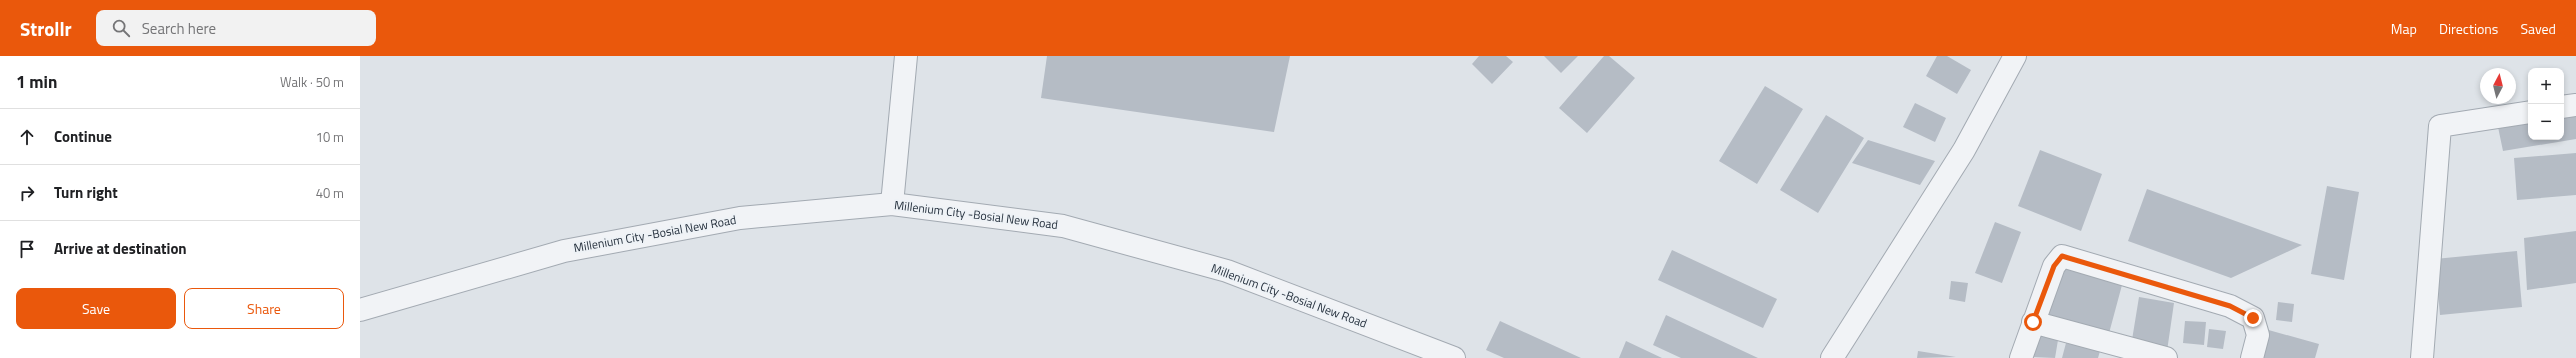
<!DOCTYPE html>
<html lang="en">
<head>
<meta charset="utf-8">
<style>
	body { margin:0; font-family:"Titillium Web",sans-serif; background:#f2f2f2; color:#202124 }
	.controls { position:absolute; right:12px; top:12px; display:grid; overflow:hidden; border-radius:8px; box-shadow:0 2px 6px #0003 }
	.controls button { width:36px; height:36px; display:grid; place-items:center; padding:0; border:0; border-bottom:1px solid #e0e0e0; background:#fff; color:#202124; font:20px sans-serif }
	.compass { position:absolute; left:2120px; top:12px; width:36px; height:36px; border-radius:50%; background:#fff; box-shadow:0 2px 6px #0003; rotate:7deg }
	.stop { position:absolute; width:12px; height:12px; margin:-9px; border:3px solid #ea580c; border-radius:50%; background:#fff }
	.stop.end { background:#ea580c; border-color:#fff; box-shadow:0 1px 4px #0008 }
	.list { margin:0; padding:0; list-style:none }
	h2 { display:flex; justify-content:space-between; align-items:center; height:52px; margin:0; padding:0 16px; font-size:17px }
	h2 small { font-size:13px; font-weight:400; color:#757577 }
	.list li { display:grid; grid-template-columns:26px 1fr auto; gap:12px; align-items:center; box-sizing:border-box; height:56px; padding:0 16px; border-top:1px solid #e0e0e0 }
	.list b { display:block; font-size:15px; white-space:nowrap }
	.list em { font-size:13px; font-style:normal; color:#757577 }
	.actions { display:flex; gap:8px; padding:12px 16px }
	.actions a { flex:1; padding:9px 0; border:1px solid #ea580c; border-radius:8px; text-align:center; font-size:14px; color:#ea580c }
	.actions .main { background:#ea580c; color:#fff }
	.icon { flex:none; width:22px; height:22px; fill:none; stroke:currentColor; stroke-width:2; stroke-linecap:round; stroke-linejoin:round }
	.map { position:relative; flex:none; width:2216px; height:302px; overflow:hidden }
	header { display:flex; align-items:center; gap:24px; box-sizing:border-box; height:56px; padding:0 20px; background:#ea580c; color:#fff }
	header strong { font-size:19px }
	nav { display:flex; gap:22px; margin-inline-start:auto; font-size:14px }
	.search { width:280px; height:36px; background:#f2f2f2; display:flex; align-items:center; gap:10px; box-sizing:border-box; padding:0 14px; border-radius:8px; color:#757577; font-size:15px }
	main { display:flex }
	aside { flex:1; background:#fff }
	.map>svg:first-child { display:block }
	.building { fill:#b5bcc5 }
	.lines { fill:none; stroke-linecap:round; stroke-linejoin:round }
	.minor-casing { stroke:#a3aab2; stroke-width:24 }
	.tertiary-casing { stroke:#a3aab2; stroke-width:24 }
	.minor { stroke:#f1f3f6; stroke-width:22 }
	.tertiary { stroke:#f1f3f6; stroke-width:22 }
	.route { stroke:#ea580c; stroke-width:5 }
	.labels { text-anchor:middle; stroke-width:4; stroke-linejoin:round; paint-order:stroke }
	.street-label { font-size:12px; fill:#27323f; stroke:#eef2f6 }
</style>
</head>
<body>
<header>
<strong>Strollr</strong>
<div class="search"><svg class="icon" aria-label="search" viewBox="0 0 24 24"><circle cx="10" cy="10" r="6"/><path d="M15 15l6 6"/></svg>Search here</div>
<nav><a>Map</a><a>Directions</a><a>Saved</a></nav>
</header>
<main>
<aside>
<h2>1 min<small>Walk · 50 m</small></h2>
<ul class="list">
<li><svg class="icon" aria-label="ahead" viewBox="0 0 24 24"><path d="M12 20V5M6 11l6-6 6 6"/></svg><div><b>Continue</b></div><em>10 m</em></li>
<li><svg class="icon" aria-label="right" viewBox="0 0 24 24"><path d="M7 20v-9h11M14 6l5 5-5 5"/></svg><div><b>Turn right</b></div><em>40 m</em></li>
<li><svg class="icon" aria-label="arrive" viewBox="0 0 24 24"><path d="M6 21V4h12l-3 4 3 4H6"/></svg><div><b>Arrive at destination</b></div></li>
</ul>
<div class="actions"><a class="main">Save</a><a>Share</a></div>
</aside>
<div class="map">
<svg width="2216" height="302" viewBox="0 0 2216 302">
	<rect width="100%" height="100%" fill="#dee3e8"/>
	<path class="building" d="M687,0H930L914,76L681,42Z
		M1119,0H1146L1153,6L1132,28L1112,8Z
		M1184,0H1218L1201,17Z
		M1244,0H1249L1275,22L1227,77L1199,52Z
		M1577,0H1587L1611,14L1597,38L1566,20Z
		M1405,30L1443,53L1397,128L1359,105Z
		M1555,47L1586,62L1575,86L1543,71Z
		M1466,59L1504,82L1458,157L1420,134Z
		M2216,59V83L2143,95L2138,71L2171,66V81H2201V62Z
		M1508,84L1575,105L1560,129L1492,107Z
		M1680,94L1742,118L1721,175L1658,150Z
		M2216,97V139L2157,144L2154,102Z
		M1967,130L1999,136L1984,224L1951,218Z
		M1787,133L1942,189L1871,222L1768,185Z
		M1635,166L1661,176L1642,227L1615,217Z
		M2216,175V227L2167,234L2164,182Z
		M1312,194L1417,243L1403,272L1298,224Z
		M2157,195L2162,251L2080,259L2075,203Z
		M1702,212L1762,229L1748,281L1687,264Z
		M1591,225L1608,227L1605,246L1589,243Z
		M1779,241L1814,247L1807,295L1771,290Z
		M1918,246L1934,248L1932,266L1916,264Z
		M1306,259L1398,302H1321L1293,289Z
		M1140,265L1221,302H1144L1126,294Z
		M1825,265L1846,266L1844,289L1823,287Z
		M1849,273L1866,275L1863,293L1847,291Z
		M1905,273L1959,288L1955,302H1897Z
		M1678,277L1698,284L1695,302L1673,301Z
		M1266,285L1302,302H1259Z
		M1706,287L1740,295L1738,302H1702Z
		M1558,295L1596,301L1557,302Z"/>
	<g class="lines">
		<defs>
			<path id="minor" d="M2201,51L2216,49
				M532,148L546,0
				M1673,266L1806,302
				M1472,302L1604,94L1655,0
				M1661,302L1694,210L1702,200L1870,250L1893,262L1898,279L1892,302
				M2062,302L2080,70L2171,56"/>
			<path id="tertiary" d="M0,254L204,195L380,162L532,148L703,170L867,215L1094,302"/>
		</defs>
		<use href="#minor" class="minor-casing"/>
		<use href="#tertiary" class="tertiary-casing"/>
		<use href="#minor" class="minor"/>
		<use href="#tertiary" class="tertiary"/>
	</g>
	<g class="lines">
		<path class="route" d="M1673,266L1694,210L1702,200L1870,250L1893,262"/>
	</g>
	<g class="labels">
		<g class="street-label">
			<text transform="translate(616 159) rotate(7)" y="4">Millenium City -Bosial New Road</text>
			<text transform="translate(295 178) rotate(-10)" y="4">Millenium City -Bosial New Road</text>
			<text transform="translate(929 240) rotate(20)" y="4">Millenium City -Bosial New Road</text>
		</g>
	</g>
</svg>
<div class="controls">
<button>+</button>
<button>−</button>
</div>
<svg class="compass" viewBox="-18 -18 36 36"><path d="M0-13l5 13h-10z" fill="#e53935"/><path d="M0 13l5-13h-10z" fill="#757577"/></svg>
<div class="stop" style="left:1673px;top:266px"></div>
<div class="stop end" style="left:1893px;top:262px"></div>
</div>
</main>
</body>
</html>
